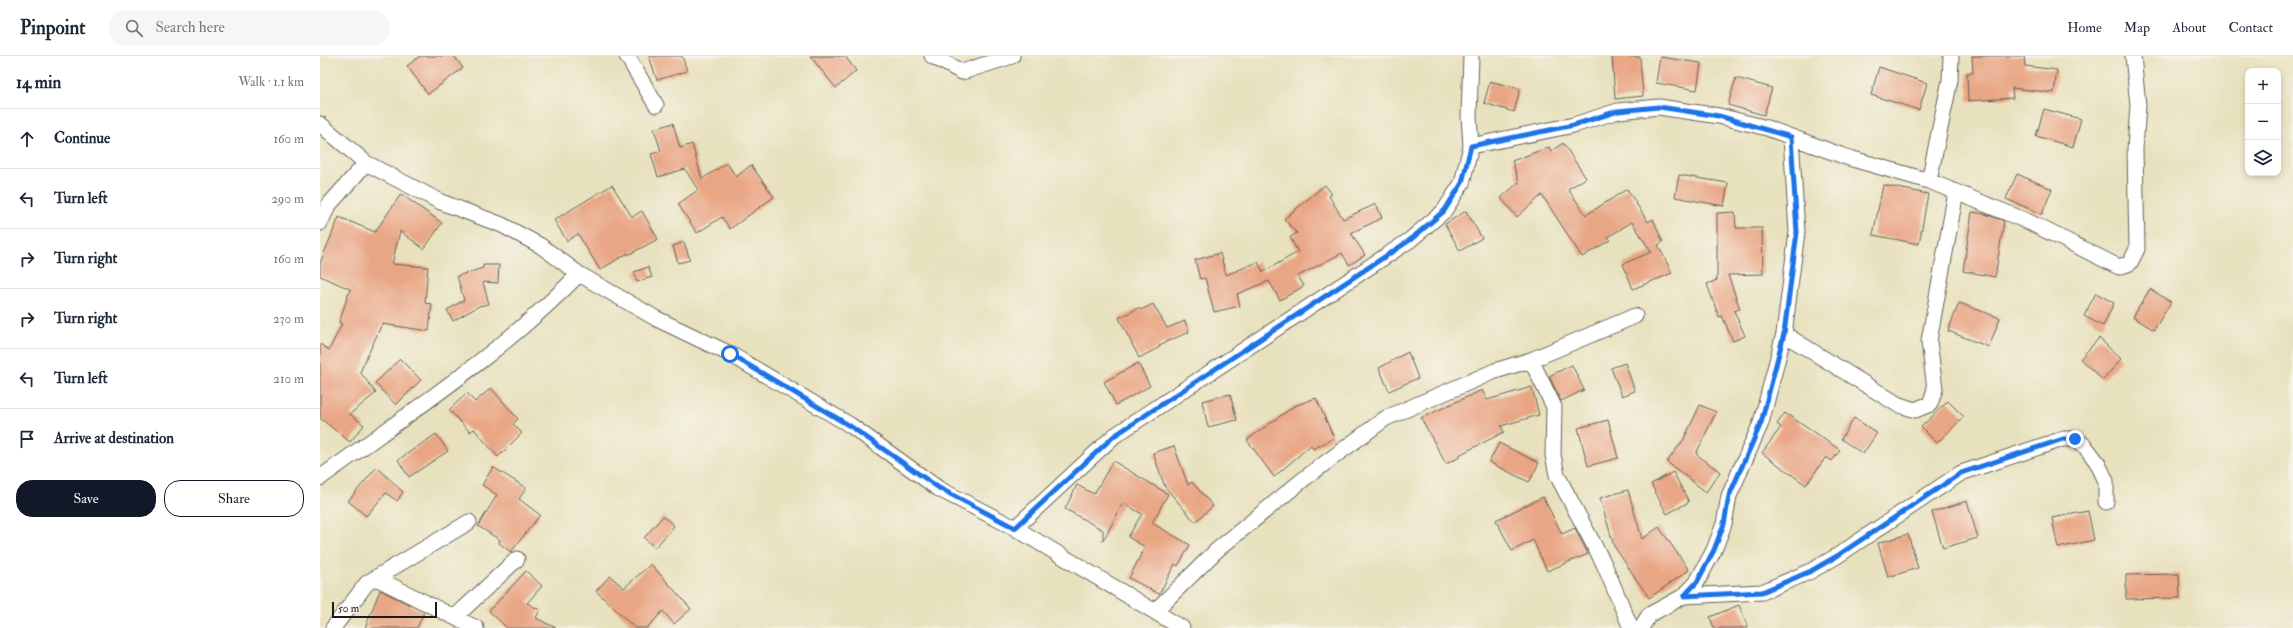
<!DOCTYPE html>
<html lang="en">
<head>
<meta charset="utf-8">
<style>
	body { margin:0; font-family:"IM FELL Double Pica",serif; background:#f6f6f7; color:#1f2937 }
	.controls { position:absolute; right:12px; top:12px; display:grid; overflow:hidden; border-radius:8px; box-shadow:0 2px 6px #0003 }
	.controls button { width:36px; height:36px; display:grid; place-items:center; padding:0; border:0; border-bottom:1px solid #e0e1e3; background:#fff; color:#1f2937; font:20px sans-serif }
	.scale { position:absolute; left:12px; bottom:10px; width:105px; box-sizing:border-box; padding-left:4px; border:2px solid #1c1c1c; border-top:0; font-size:11px; line-height:14px; white-space:nowrap; color:#1c1c1c; -webkit-text-stroke:3px #f7f3e8; paint-order:stroke }
	.stop { position:absolute; width:12px; height:12px; margin:-9px; border:3px solid #1a73e8; border-radius:50%; background:#fff }
	.stop.end { background:#1a73e8; border-color:#fff; box-shadow:0 1px 4px #0008 }
	.list { margin:0; padding:0; list-style:none }
	h2 { display:flex; justify-content:space-between; align-items:center; height:52px; margin:0; padding:0 16px; font-size:17px }
	h2 small { font-size:13px; font-weight:400; color:#747a83 }
	.list li { display:grid; grid-template-columns:26px 1fr auto; gap:12px; align-items:center; box-sizing:border-box; height:60px; padding:0 16px; border-top:1px solid #e0e1e3 }
	.list b { display:block; font-size:15px; white-space:nowrap }
	.list em { font-size:13px; font-style:normal; color:#747a83 }
	.actions { display:flex; gap:8px; padding:12px 16px }
	.actions a { flex:1; padding:9px 0; border:1px solid #111827; border-radius:16px; text-align:center; font-size:14px; color:#111827 }
	.actions .main { background:#111827; color:#fff }
	.icon { flex:none; width:22px; height:22px; fill:none; stroke:currentColor; stroke-width:2; stroke-linecap:round; stroke-linejoin:round }
	.map { position:relative; flex:none; width:1973px; height:572px; overflow:hidden }
	header { display:flex; align-items:center; gap:24px; box-sizing:border-box; height:56px; padding:0 20px; background:#fff; border-bottom:1px solid #e0e1e3 }
	header strong { font-size:19px }
	nav { display:flex; gap:22px; margin-inline-start:auto; font-size:14px }
	.search { width:280px; height:36px; background:#f6f6f7; display:flex; align-items:center; gap:10px; box-sizing:border-box; padding:0 14px; border-radius:16px; color:#747a83; font-size:15px }
	main { display:flex }
	aside { flex:1; background:#fff }
	.map>svg:first-child { display:block }
	.building { fill:#e9a685 }
	.lines { fill:none; stroke-linecap:round; stroke-linejoin:round }
	.street-casing { stroke:#636155; stroke-width:17 }
	.street { stroke:#fff; stroke-width:15 }
	.route { stroke:#1a73e8; stroke-width:5 }
</style>
</head>
<body>
<header>
<strong>Pinpoint</strong>
<div class="search"><svg class="icon" aria-label="search" viewBox="0 0 24 24"><circle cx="10" cy="10" r="6"/><path d="M15 15l6 6"/></svg>Search here</div>
<nav><a>Home</a><a>Map</a><a>About</a><a>Contact</a></nav>
</header>
<main>
<aside>
<h2>14 min<small>Walk · 1.1 km</small></h2>
<ul class="list">
<li><svg class="icon" aria-label="ahead" viewBox="0 0 24 24"><path d="M12 20V5M6 11l6-6 6 6"/></svg><div><b>Continue</b></div><em>160 m</em></li>
<li><svg class="icon" aria-label="left" viewBox="0 0 24 24"><path d="M17 20v-9H6M10 6l-5 5 5 5"/></svg><div><b>Turn left</b></div><em>290 m</em></li>
<li><svg class="icon" aria-label="right" viewBox="0 0 24 24"><path d="M7 20v-9h11M14 6l5 5-5 5"/></svg><div><b>Turn right</b></div><em>160 m</em></li>
<li><svg class="icon" aria-label="right" viewBox="0 0 24 24"><path d="M7 20v-9h11M14 6l5 5-5 5"/></svg><div><b>Turn right</b></div><em>230 m</em></li>
<li><svg class="icon" aria-label="left" viewBox="0 0 24 24"><path d="M17 20v-9H6M10 6l-5 5 5 5"/></svg><div><b>Turn left</b></div><em>210 m</em></li>
<li><svg class="icon" aria-label="arrive" viewBox="0 0 24 24"><path d="M6 21V4h12l-3 4 3 4H6"/></svg><div><b>Arrive at destination</b></div></li>
</ul>
<div class="actions"><a class="main">Save</a><a>Share</a></div>
</aside>
<div class="map">
<svg width="1973" height="572" viewBox="0 0 1973 572">
	<rect width="100%" height="100%" fill="#f7f3e8"/>
	<filter id="ink" filterUnits="userSpaceOnUse"><feTurbulence type="fractalNoise" baseFrequency=".025" numOctaves="2"/><feDisplacementMap in="SourceGraphic" scale="8" xChannelSelector="R" yChannelSelector="G"/><feConvolveMatrix kernelMatrix="1 2 1 2 8 2 1 2 1" color-interpolation-filters="sRGB"/></filter>
	<filter id="wash" filterUnits="userSpaceOnUse"><feTurbulence type="fractalNoise" baseFrequency=".012" numOctaves="4" result="noise"/><feDisplacementMap in="SourceGraphic" scale="16" xChannelSelector="R" yChannelSelector="G"/><feGaussianBlur stdDeviation="0.9" result="paint"/><feColorMatrix in="noise" values="0 0 0 0 0 0 0 0 0 0 0 0 0 0 0 0 0 1.4 0 .05"/><feComposite in="paint" operator="in"/></filter>
	<g filter="url(#wash)">
		<rect width="100%" height="100%" fill="#e8e1be"/>
		<g id="blocks">
			<path class="building" d="M100,0H134L143,12L108,38L87,10Z
				M329,0H362L367,15L337,24Z
				M490,0H525L536,15L516,32Z
				M1292,0L1320,1L1323,40L1295,43Z
				M1652,0H1704L1705,10L1737,14L1734,37L1692,32L1693,42L1648,45L1647,17H1653Z
				M1340,1L1381,7L1377,34L1336,27Z
				M1559,11L1607,27L1599,54L1551,39Z
				M1416,22L1452,32L1444,59L1408,49Z
				M1170,25L1200,33L1194,56L1164,47Z
				M1724,53L1761,63L1753,91L1716,80Z
				M353,67L360,92L372,88L382,123L407,107L416,121L431,109L454,141L410,173L402,161L377,177L358,148L378,134L365,113L338,121L331,98L341,95L334,73Z
				M1243,87L1266,122L1248,133L1266,159L1307,133L1328,166L1333,163L1343,186L1338,189L1352,217L1313,233L1303,208L1331,196L1312,166L1288,181L1290,184L1262,201L1222,139L1197,161L1181,142L1199,126L1192,105L1229,91L1231,95Z
				M1697,118L1732,133L1722,158L1686,143Z
				M1359,119L1408,127L1404,150L1355,141Z
				M292,129L312,161L322,155L338,183L308,199V197L280,214L258,178L247,185L234,164Z
				M1005,129L1012,138L1009,140L1023,163L1056,148L1062,162L1031,177L1045,199L1029,209L1022,197L978,220L984,230L960,244L949,225L917,238L920,250L894,256L885,222L880,223L875,204L900,197L906,219L938,206L943,216L978,196L970,181L977,177L964,163Z
				M1563,129L1608,138L1599,188L1553,179Z
				M81,138L122,167L104,193L80,175L72,208L108,211L105,247L112,248L109,275L62,268L40,316L56,337L30,358L44,369L30,386L0,362V288L9,294L22,268L19,267L30,233L0,220V207L19,161L55,176Z
				M1146,155L1162,182L1140,195L1125,168Z
				M1415,156L1416,172H1442L1443,218L1408,219L1420,253L1414,255L1425,280L1413,285L1402,260L1399,261L1387,228L1397,224V157Z
				M1652,156L1665,158L1684,165L1675,221L1643,215Z
				M364,186L370,204L358,207L353,190Z
				M163,209H179L178,227L163,226L169,248L159,250L133,265L127,254L144,244L137,220L163,212Z
				M328,211L332,221L317,226L314,216Z
				M1830,233L1851,246L1834,274L1813,261Z
				M1776,237L1794,247L1783,270L1764,260Z
				M1639,247L1680,262L1669,291L1628,275Z
				M833,248L847,272L865,265L869,276L839,289L840,291L819,302L799,262L819,252L821,254Z
				M1779,282L1801,303L1783,324L1760,303Z
				M1088,296L1098,322L1069,335L1059,312Z
				M80,303L101,324L76,349L55,327Z
				M818,307L830,330L796,349L784,326Z
				M1305,307L1315,335L1302,340L1291,312Z
				M1252,309L1264,334L1241,345L1229,320Z
				M1212,331L1219,359L1181,370L1184,376L1139,399L1140,401L1126,408L1101,362L1162,334L1167,344Z
				M171,332L198,363L193,368L202,377L178,401L154,373L150,376L129,354L147,337L155,346Z
				M910,338L917,364L888,371L882,345Z
				M996,342L1014,382L993,393L991,389L954,421L927,384L974,350Z
				M1628,345L1644,361L1617,387L1601,371Z
				M1380,349L1396,356L1376,398L1400,416L1386,436L1347,406L1364,383Z
				M1465,357L1520,394L1512,405L1506,401L1486,429L1442,397L1461,371L1457,368Z
				M1534,362L1557,377L1543,398L1521,383Z
				M1288,364L1298,402L1268,410L1258,372Z
				M116,378L128,395L89,421L78,404Z
				M1179,387L1219,407L1209,426L1169,406Z
				M854,390L868,429L872,426L893,450L875,466L845,431L833,397Z
				M793,405L848,438L832,467L870,489L858,510L855,508L839,538L809,522L825,491L808,481L822,458L803,447L783,485V474L745,453L757,429L774,438Z
				M57,411L83,436L77,445L66,437L46,460L28,445Z
				M173,411L206,432L199,443L220,459L191,496L179,487L180,484L158,470L177,439L162,429Z
				M1353,416L1369,446L1347,458L1331,428Z
				M1308,434L1322,483L1339,471L1369,514L1329,542L1294,490L1280,442Z
				M1223,441L1242,478L1255,472L1268,498L1227,515L1213,484L1192,495L1176,464Z
				M1647,445L1658,482L1623,492L1612,456Z
				M1768,455L1774,484L1738,492L1732,462Z
				M343,460L354,470L335,492L324,482Z
				M1588,478L1598,512L1568,521L1558,487Z
				M331,508L371,553L354,568L343,555L327,572H315L276,535L290,520L304,532Z
				M206,515L222,530L207,547L220,554L216,562L236,572H187L169,555Z
				M1859,518L1860,542L1806,543V519Z
				M60,534L104,556L97,572H45Z
				M1419,549L1428,572H1394L1390,561Z"/>
		</g>
	</g>
	<g filter="url(#ink)">
		<use href="#blocks" fill-opacity="0" stroke="#636155" stroke-width="1"/>
		<g class="lines">
			<defs>
				<path id="street" d="M307,0L336,49
					M612,0L642,16L692,0
					M0,68L46,107L121,146L182,169L221,190L259,218L337,263L410,298L530,369L619,433L695,472L862,572
					M1151,90L1254,69L1298,55L1339,51L1399,60L1447,72L1526,101L1609,125L1630,24L1631,0
					M1609,125L1709,166L1799,211L1810,207L1817,193L1815,93L1818,49L1813,0
					M0,167L8,150L46,107
					M1464,278L1577,348L1595,354L1610,348L1615,333L1609,285L1636,136
					M1211,304L1234,351L1233,399L1237,419L1284,508L1311,572
					M0,422C89,357 182,297 259,218
					M695,472L794,380L1090,184L1124,155L1142,127L1151,90L1149,60L1151,0
					M56,522L156,572
					M1364,540L1442,536L1491,515L1517,500L1641,417L1743,383H1755L1764,389L1777,406L1786,425V446
					M835,555L897,494L985,422L1066,362L1175,315L1211,304L1315,260
					M135,561L197,503
					M13,572L47,527L149,466
					M1321,572L1329,559L1364,540L1377,526L1394,494L1404,468L1409,440L1441,367L1464,278L1477,176L1471,81"/>
			</defs>
			<use href="#street" class="street-casing"/>
			<use href="#street" class="street"/>
		</g>
	</g>
	<g class="lines" filter="url(#ink)">
		<path class="route" d="M410,298L530,370L619,432L695,472L794,380L1090,184L1124,155L1142,127L1151,90L1254,69L1298,55L1339,51L1399,60L1471,81L1477,176L1464,278L1441,367L1409,440L1404,468L1394,494L1377,526L1364,540L1442,536L1491,515L1517,500L1641,417L1743,383H1755"/>
	</g>
</svg>
<div class="controls">
<button>+</button>
<button>−</button>
<button><svg class="icon" aria-label="layers" viewBox="0 0 24 24"><path d="M12 4l9 5-9 5-9-5zM3 14l9 5 9-5"/></svg></button>
</div>
<div class="scale">50 m</div>
<div class="stop" style="left:410px;top:298px"></div>
<div class="stop end" style="left:1755px;top:383px"></div>
</div>
</main>
</body>
</html>
